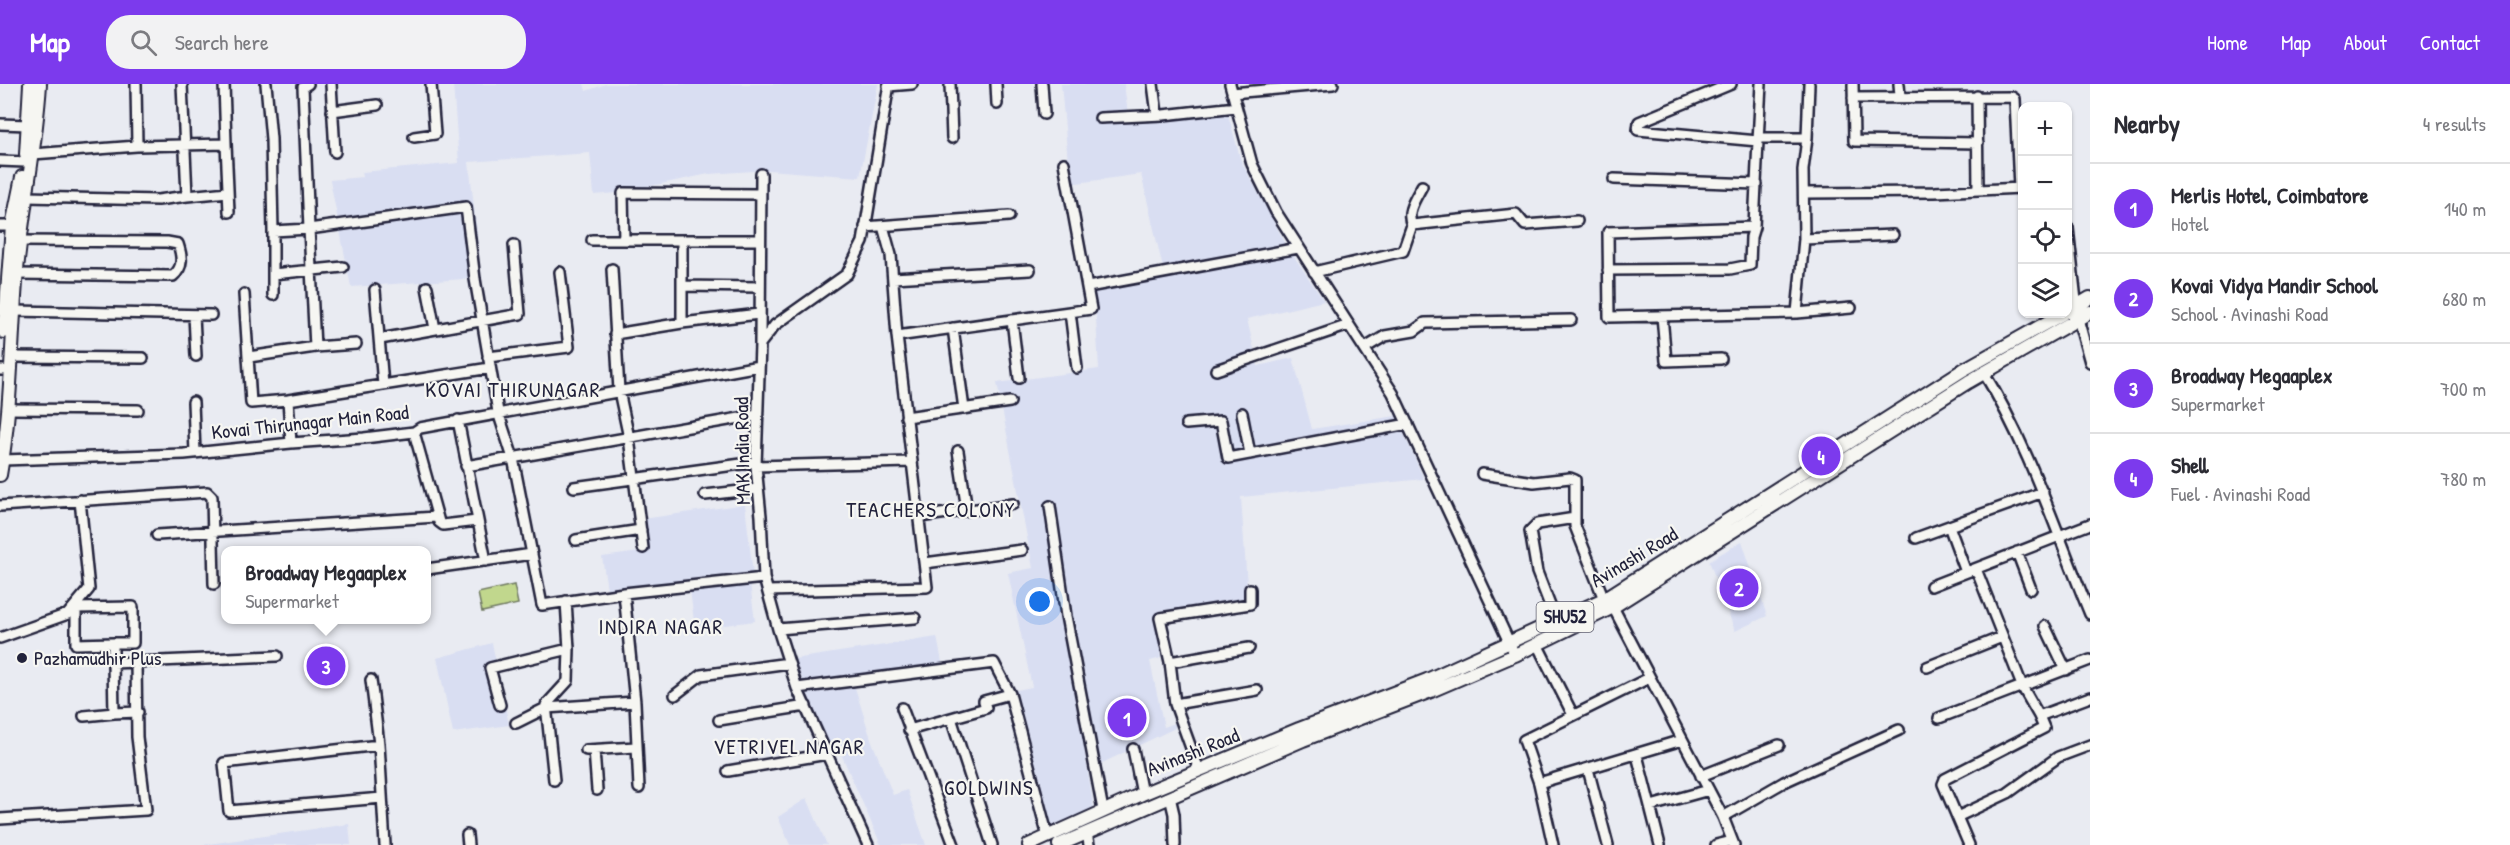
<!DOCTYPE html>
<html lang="en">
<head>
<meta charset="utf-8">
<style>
	body { margin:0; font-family:"Patrick Hand",sans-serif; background:#f2f2f3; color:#2b2b33 }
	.controls { position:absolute; right:18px; top:18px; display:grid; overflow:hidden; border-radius:12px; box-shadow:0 2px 4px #0004 }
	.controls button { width:54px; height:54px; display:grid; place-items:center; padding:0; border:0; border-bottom:2px solid #e1e1e2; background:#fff; color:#2b2b33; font:30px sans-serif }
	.you { position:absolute; left:1040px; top:518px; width:21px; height:21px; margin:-15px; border:4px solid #fff; border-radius:50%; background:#1a73e8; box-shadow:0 0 0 9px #1a73e833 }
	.badge { display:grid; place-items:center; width:39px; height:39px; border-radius:50%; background:#7c3aed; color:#fff; font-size:20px; font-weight:700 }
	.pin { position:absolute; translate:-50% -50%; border:3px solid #fff; box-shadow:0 2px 6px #0006 }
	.popup { position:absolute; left:221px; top:462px; width:210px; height:78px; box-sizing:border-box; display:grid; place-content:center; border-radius:12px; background:#fff; filter:drop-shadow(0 2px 4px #0005); font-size:20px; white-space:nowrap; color:#7c7c81 }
	.popup b { font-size:22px; color:#2b2b33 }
	.popup::after { content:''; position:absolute; left:50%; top:100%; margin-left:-12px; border:12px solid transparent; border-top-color:#fff }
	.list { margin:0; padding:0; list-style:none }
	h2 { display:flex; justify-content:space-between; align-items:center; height:78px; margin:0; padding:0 24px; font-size:26px }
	h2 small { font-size:20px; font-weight:400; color:#7c7c81 }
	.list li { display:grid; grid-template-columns:39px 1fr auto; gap:18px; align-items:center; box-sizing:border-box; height:90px; padding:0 24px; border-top:2px solid #e1e1e2 }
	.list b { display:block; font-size:22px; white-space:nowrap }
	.list p { margin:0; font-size:20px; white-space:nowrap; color:#7c7c81 }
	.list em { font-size:20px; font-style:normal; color:#7c7c81 }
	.icon { flex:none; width:33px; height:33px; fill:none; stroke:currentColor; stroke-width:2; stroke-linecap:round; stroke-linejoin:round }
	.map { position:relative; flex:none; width:2090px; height:761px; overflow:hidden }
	header { display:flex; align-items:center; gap:36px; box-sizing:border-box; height:84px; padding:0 30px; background:#7c3aed; color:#fff }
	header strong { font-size:28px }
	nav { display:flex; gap:33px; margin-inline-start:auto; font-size:21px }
	.search { width:420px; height:54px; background:#f2f2f3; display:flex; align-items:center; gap:15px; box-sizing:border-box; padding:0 21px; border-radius:24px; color:#7c7c81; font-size:22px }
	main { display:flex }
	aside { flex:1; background:#fff }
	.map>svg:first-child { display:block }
	.built { fill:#d9def2 }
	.green { fill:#c1d78d; stroke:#727c64; stroke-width:1.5 }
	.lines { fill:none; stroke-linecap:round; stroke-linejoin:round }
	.minor-casing { stroke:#22223b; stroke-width:14 }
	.major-casing { stroke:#22223b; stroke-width:16 }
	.minor { stroke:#f6f6f2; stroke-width:9 }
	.major { stroke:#f6f6f2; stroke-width:12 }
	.poi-dot { fill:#22223b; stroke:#f6f6f2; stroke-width:2 }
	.labels { text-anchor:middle; stroke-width:4.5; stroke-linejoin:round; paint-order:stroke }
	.shield { fill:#f6f6f2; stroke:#626272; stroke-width:1.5 }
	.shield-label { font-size:18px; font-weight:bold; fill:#22223b }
	.street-label { font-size:20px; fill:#22223b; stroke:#f6f6f2 }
	.poi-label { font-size:20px; fill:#22223b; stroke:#f6f6f2; text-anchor:start }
	.neighbourhood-label { font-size:21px; letter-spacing:1.5px; fill:#22223b; stroke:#f6f6f2 }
</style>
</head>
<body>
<header>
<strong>Map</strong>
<div class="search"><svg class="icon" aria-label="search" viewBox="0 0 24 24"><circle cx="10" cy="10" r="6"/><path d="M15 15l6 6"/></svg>Search here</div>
<nav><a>Home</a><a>Map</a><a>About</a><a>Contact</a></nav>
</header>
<main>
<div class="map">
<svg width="2090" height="761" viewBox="0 0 2090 761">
	<rect width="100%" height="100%" fill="#e9ebf2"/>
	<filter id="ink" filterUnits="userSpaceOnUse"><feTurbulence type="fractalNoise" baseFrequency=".0167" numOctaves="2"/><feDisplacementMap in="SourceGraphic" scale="12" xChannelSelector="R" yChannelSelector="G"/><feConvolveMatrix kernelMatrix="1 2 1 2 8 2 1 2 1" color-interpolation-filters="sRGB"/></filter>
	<g filter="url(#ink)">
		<path class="built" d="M453,0H584L586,7L606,0H878L860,93L768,86L709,90L617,109L594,111L590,69L469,78L477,150L478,194L351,203L330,96L363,93L362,88L459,79Z
			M1061,0H1124L1129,37L1227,27L1241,77L1287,162L1163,184L1141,90L1070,100Z
			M1291,168L1324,217L1247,235L1258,282L1293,274L1312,345L1396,332L1424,395L1241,413L1248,516L1155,531L1161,574L1150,577L1164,643L1175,639V644L1096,682L1063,484L1055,485L1094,725L1048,746L1012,607L1032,603L1008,489L1033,484L997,299L1099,285L1094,202Z
			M745,420L753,490L607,505L602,473L647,467L643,435Z
			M1742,457L1767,532L1735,547L1709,477Z
			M750,500L755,537L695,545L690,506Z
			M937,553L943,583L852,594L871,655L893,711L907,706L926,761H881L839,665L830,667L794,575Z
			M492,559L509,641L453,649L437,574Z
			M807,714L827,761H790L778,733Z
			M349,740L351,761H201Z"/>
		<path class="green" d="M514,501L518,520L482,528L478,509Z"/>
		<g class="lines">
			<defs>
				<path id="minor" d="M136,0L137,62
					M182,0L187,112L228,108
					M266,0L271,55L273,147L309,145L303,3L308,0
					M331,0L335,68
					M950,0L952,54
					M996,0L997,20
					M1042,0L1044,30
					M1153,0L1157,30
					M1230,0L1252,80L1276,128L1393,309L1515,571
					M1731,0L1639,38L1638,46L1758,57L1761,0
					M1809,0L1807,54L1803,86L1804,155L1797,229L1851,224
					M1853,0L1854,57L1978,59
					M1899,0L1900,12
					M888,2L912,0
					M1232,9L1333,0
					M1977,12L1978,105
					M1853,14L2012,13L2015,15L2019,104
					M332,27L377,21
					M1100,34L1163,31L1236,23
					M0,40L28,41
					M414,53L435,50L431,0
					M1758,54H1807
					M1758,57L1754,143L1608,148L1609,233L1797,229
					M226,60L229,128
					M33,70L137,62L226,60L224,0
					M0,77L25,78
					M1614,95L1757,100
					M1804,109L1935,108L2022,104
					M27,113L158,116L187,112
					M1412,141L1516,130L1525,141L1577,137
					M0,142H12
					M883,142L891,171L897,252
					M865,143L1009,132
					M2068,144L2078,235L2090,278
					M273,147V211
					M1804,155L1893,151
					M592,156H760
					M624,156L623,109L760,110
					M682,156V239
					M612,185L619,307L629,354L643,464
					M1608,186L1730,185L1750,181L1751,153L1754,143
					M1314,188L1403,167L1412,141C1405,128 1416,114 1422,102
					M17,190L173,192C184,183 182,172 178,160L167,158L21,157
					M273,190L343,183
					M893,194L1030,186
					M682,202L759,203
					M427,203L435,245
					M1088,203L1298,164
					M375,206L383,301
					M244,210L251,319L288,316L490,284
					M15,227L211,231
					M1070,228L1077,284
					M194,231L196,272
					M1662,232L1666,277L1721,275
					M1012,236L1019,294
					M953,244L964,325
					M615,250L682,239L759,230
					M380,255L520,230L514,161
					M760,260L761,90
					M315,263L309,145L466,123L475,195L498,328L513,374L542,521L624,509L764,494
					M1365,264L1385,252L1414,247L1425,239L1571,236
					M11,273L143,274
					M249,273L315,263L356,260
					M488,273L569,263L560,188
					M0,286H3
					M1216,286L1349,241
					M1984,289C2030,364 2056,448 2090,530
					M288,316L291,359
					M193,318L195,369
					M8,325L138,326
					M1242,329L1250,370
					M906,333L1010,318
					M458,336L486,477
					M1186,340L1221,337L1228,374L1408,340
					M414,348L439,438L443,441L477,437
					M958,367L967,426
					M3,376L184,370L291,359L364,354L414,348L420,344L759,282
					M466,382L757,331
					M756,382L911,378
					M1482,390L1534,398L1570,394L1575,396V442L1604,515
					M574,403L756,378
					M705,411L758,405
					M0,422L207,408L212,413L214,500
					M1050,422L1066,532L1103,726
					M919,433L1013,420
					M1949,442L1966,488
					M157,451L436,433
					M1916,454L2043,408
					M576,456L641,446
					M2017,468L2031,505
					M925,479L1022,466
					M427,485L532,470
					M1976,485L2023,604L2039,632
					M1931,502L2090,440
					M768,507L927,503L897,252L1091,225L1064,79
					M624,509L635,618L639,704
					M1613,523L1723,733L1734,761
					M1556,537L1537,488L1530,447L1537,440L1575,434
					M2045,542L2066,586
					M778,545L915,534
					M0,554L68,530L89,505L80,416
					M113,559H133V523L76,524V560L113,559V579L136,578
					M1537,560L1573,631
					M1170,578L1249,564
					M1927,583L2002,553
					M371,596L379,660L385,761
					M797,604L994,579L1010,610L1048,753
					M675,611L701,591L789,579
					M1175,620L1257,606
					M500,621L490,584L569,565
					M902,624L954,761
					M114,629L138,628
					M84,632L114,629L113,579
					M951,634L992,761
					M1939,634L2090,576
					M719,636L806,622
					M516,639L546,624L635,618
					M909,646L986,624L984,617L1010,610
					M379,661L224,679L229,727L382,714
					M1133,665L1142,710
					M586,666L636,663
					M594,666L597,706
					M1637,671L1660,761
					M1588,685L1608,761
					M1199,686L1175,620L1170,578L1160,534L1250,520V505
					M728,687L827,670
					M1701,692L1779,661
					M554,696L546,621L568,597L569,565L566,517
					M1539,699L1682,656
					M1170,713L1174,730L1175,761
					M1651,722L1709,706
					M1723,733L1784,698L1899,646
					M1957,733L2008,709L2058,673L2090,661
					M0,735L146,726L137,653L136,578L277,572
					M1087,748L1089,761
					M467,751L468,761
					M868,761L797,604L778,545L764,494L761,432L756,382L760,260L775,241L847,190L863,158L889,0
					M1553,761L1539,699L1524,656L1649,594
					M1716,761L1732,757
					M1969,761L1943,700L1945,695L2044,644L2039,632L2090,613"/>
				<path id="major" d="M26,70L30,0
					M2068,227L2090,214
					M4,248L12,142L22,93
					M0,391C12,323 11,254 17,186C23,124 36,63 40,0
					M1029,761L1142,710L1299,645L1427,596L1604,515L1963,286L2062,230
					M1059,761L1303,656L1431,607L1515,571L1613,523L1968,298L2090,228"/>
			</defs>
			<use href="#minor" class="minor-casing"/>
			<use href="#major" class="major-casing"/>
			<use href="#minor" class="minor"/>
			<use href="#major" class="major"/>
		</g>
	</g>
	<circle class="poi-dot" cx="22" cy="574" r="6"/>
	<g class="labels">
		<rect class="shield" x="1536.5" y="518" width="57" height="30" rx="4.5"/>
		<g class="shield-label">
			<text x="1565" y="539">SHU52</text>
		</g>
		<g class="street-label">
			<text transform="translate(310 338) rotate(-6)" y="7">Kovai Thirunagar Main Road</text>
			<text transform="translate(742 367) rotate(-91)" y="7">MAK India Road</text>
			<text transform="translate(1634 473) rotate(-31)" y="7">Avinashi Road</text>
			<text transform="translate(1193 668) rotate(-22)" y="7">Avinashi Road</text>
		</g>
		<g class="poi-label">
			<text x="34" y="581">Pazhamudhir Plus</text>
		</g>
		<g class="neighbourhood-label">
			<text x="513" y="313">KOVAI THIRUNAGAR</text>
			<text x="931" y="433">TEACHERS COLONY</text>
			<text x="661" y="550">INDIRA NAGAR</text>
			<text x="789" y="670">VETRIVEL NAGAR</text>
			<text x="989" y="711">GOLDWINS</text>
		</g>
	</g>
</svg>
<div class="controls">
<button>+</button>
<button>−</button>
<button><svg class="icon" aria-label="locate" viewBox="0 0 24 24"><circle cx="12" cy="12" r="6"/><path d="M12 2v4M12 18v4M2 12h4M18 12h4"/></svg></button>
<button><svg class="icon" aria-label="layers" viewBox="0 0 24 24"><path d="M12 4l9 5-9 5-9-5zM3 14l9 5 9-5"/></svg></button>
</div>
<div class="you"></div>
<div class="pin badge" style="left:1127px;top:634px">1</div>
<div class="pin badge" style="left:1739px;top:504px">2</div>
<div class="pin badge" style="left:326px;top:582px">3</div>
<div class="popup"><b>Broadway Megaaplex</b>Supermarket</div>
<div class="pin badge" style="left:1821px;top:372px">4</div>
</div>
<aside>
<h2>Nearby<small>4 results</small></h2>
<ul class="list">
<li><span class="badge">1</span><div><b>Merlis Hotel, Coimbatore</b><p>Hotel</p></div><em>140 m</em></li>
<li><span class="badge">2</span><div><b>Kovai Vidya Mandir School</b><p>School · Avinashi Road</p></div><em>680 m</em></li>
<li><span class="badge">3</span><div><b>Broadway Megaaplex</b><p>Supermarket</p></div><em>700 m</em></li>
<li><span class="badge">4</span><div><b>Shell</b><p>Fuel · Avinashi Road</p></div><em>780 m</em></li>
</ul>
</aside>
</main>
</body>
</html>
